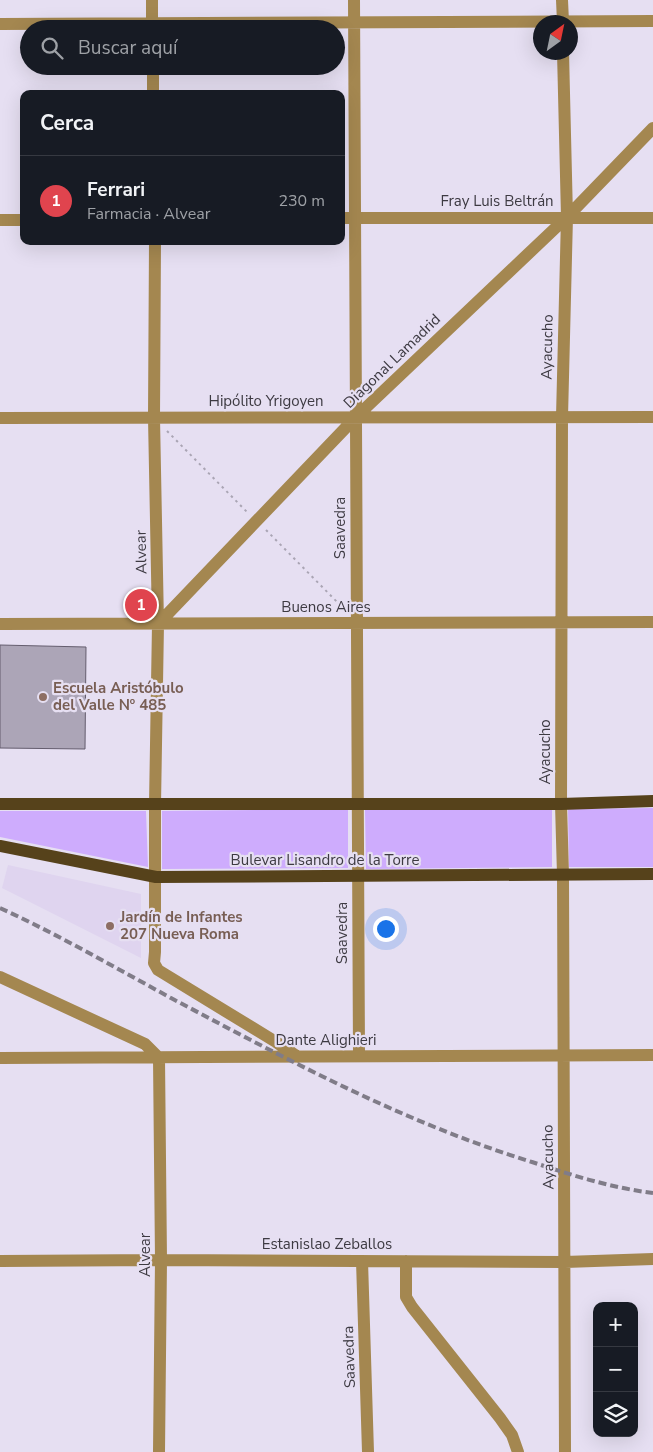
<!DOCTYPE html>
<html lang="es">
<head>
<meta charset="utf-8">
<style>
	body { margin:0; font-family:"Nunito Sans",sans-serif; background:#20242c; color:#f1f3f6 }
	.controls { position:absolute; right:15px; bottom:15px; display:grid; overflow:hidden; border-radius:10px; box-shadow:0 5px 20px #0002 }
	.controls button { width:45px; height:45px; display:grid; place-items:center; padding:0; border:0; border-bottom:1px solid #363941; background:#171b24; color:#f1f3f6; font:25px sans-serif }
	.compass { position:absolute; left:533px; top:15px; width:45px; height:45px; border-radius:50%; background:#171b24; box-shadow:0 5px 20px #0002; rotate:33deg }
	.you { position:absolute; left:385px; top:928px; width:18px; height:18px; margin:-12px; border:4px solid #fff; border-radius:50%; background:#1a73e8; box-shadow:0 0 0 8px #1a73e833 }
	.badge { display:grid; place-items:center; width:32px; height:32px; border-radius:50%; background:#0f766e; color:#fff; font-size:16px; font-weight:700 }
	.pin { position:absolute; translate:-50% -50%; border:2px solid #fff; box-shadow:0 1px 5px #0006 }
	.list { margin:0; padding:0; list-style:none }
	h2 { display:flex; justify-content:space-between; align-items:center; height:65px; margin:0; padding:0 20px; font-size:21px }
	h2 small { font-size:16px; font-weight:400; color:#9ea1a6 }
	.list li { display:grid; grid-template-columns:32px 1fr auto; gap:15px; align-items:center; box-sizing:border-box; height:90px; padding:0 20px; border-top:1px solid #363941 }
	.list b { display:block; font-size:19px; white-space:nowrap }
	.list p { margin:0; font-size:16px; white-space:nowrap; color:#9ea1a6 }
	.list em { font-size:16px; font-style:normal; color:#9ea1a6 }
	.icon { flex:none; width:28px; height:28px; fill:none; stroke:currentColor; stroke-width:2; stroke-linecap:round; stroke-linejoin:round }
	.map { position:relative; flex:none; width:653px; height:1452px; overflow:hidden }
	.search { position:absolute; background:#171b24; box-shadow:0 5px 20px #0002; left:20px; top:20px; width:325px; height:55px; display:flex; align-items:center; gap:12px; box-sizing:border-box; padding:0 18px; border-radius:28px; color:#9ea1a6; font-size:19px }
	.panel { position:absolute; background:#171b24; box-shadow:0 5px 20px #0002; left:20px; top:90px; width:325px; height:155px; border-radius:10px }
	.map>svg:first-child { display:block }
	.built { fill:#dfd4ef }
	.green { fill:#ceacfd }
	.building { fill:#aca5b7; stroke:#645d6e }
	.lines { fill:none; stroke-linecap:round; stroke-linejoin:round }
	.path { stroke:#aaa5b4; stroke-width:2; stroke-dasharray:2.5 4; stroke-linecap:butt }
	.minor { stroke:#a48750; stroke-width:12 }
	.major { stroke:#56421b; stroke-width:12 }
	.rail { stroke:#807c88; stroke-width:4; stroke-dasharray:8 4; stroke-linecap:butt }
	.education-dot { fill:#8d6e63; stroke:#e6dff2; stroke-width:2 }
	.labels { text-anchor:middle; stroke-width:4.5; stroke-linejoin:round; paint-order:stroke }
	.street-label { font-size:15px; fill:#3d3a42; stroke:#e6dff2 }
	.education-label { font-size:15px; font-weight:bold; fill:#785e54; stroke:#e6dff2; text-anchor:start }
</style>
</head>
<body>
<div class="map">
<svg width="653" height="1452" viewBox="0 0 653 1452">
	<rect width="100%" height="100%" fill="#e6dff2"/>
	<path class="built" d="M8,865L141,894V958L2,888Z"/>
	<path class="green" d="M653,808V867H569L568,809Z
		M348,809V868L162,869V811Z
		M552,809V867L366,869L365,810Z
		M0,811H146L148,867L0,837Z"/>
	<path class="building" d="M134,599H149L148,611H134Z
		M0,645L86,647L85,749L0,748Z"/>
	<g class="lines">
		<path class="path" d="M167,431L248,513
			M266,530L345,610"/>
		<path class="minor" d="M152,0V29
			M354,0L359,1056
			M562,0L563,22
			M0,24L653,21
			M563,52L567,217L562,417L561,804L563,875L565,1452
			M153,66V94
			M341,218H653
			M0,220H24
			M155,241L154,418L158,624L155,805V952L154,963L158,970L276,1042L298,1057
			M0,418L653,417
			M0,624L653,622
			M158,624L356,417L567,217L653,128
			M0,977L145,1044L159,1058L161,1260L159,1452
			M0,1058L653,1055
			M0,1261L161,1260L565,1262L653,1259
			M362,1261L368,1452
			M406,1261V1297L412,1307L500,1418L512,1435L518,1452"/>
		<path class="major" d="M0,804H561L653,801
			M0,846L156,877L653,874"/>
		<path class="rail" d="M0,908C59,935 114,967 171,998C288,1060 405,1123 532,1162C571,1175 612,1188 653,1193"/>
	</g>
	<g class="education-dot">
		<circle cx="43" cy="697" r="5"/>
		<circle cx="110" cy="926" r="5"/>
	</g>
	<g class="labels">
		<g class="street-label">
			<text x="497" y="206">Fray Luis Beltrán</text>
			<text transform="translate(547 347) rotate(-89)" y="5">Ayacucho</text>
			<text transform="translate(392 361) rotate(-44)" y="5">Diagonal Lamadrid</text>
			<text x="266" y="406">Hipólito Yrigoyen</text>
			<text transform="translate(340 528) rotate(-90)" y="5">Saavedra</text>
			<text transform="translate(141 552) rotate(-91)" y="5">Alvear</text>
			<text x="326" y="612">Buenos Aires</text>
			<text transform="translate(545 752) rotate(-90)" y="5">Ayacucho</text>
			<text x="325" y="865">Bulevar Lisandro de la Torre</text>
			<text transform="translate(342 933) rotate(-90)" y="5">Saavedra</text>
			<text x="326" y="1045">Dante Alighieri</text>
			<text transform="translate(548 1157) rotate(-91)" y="5">Ayacucho</text>
			<text x="327" y="1249">Estanislao Zeballos</text>
			<text transform="translate(145 1255) rotate(-90)" y="5">Alvear</text>
			<text transform="translate(349 1357) rotate(-92)" y="5">Saavedra</text>
		</g>
		<g class="education-label">
			<text x="53" y="693">Escuela Aristóbulo<tspan x="53" dy="17">del Valle Nº 485</tspan></text>
			<text x="120" y="922">Jardín de Infantes<tspan x="120" dy="17">207 Nueva Roma</tspan></text>
		</g>
	</g>
</svg>
<div class="controls">
<button>+</button>
<button>−</button>
<button><svg class="icon" aria-label="layers" viewBox="0 0 24 24"><path d="M12 4l9 5-9 5-9-5zM3 14l9 5 9-5"/></svg></button>
</div>
<svg class="compass" viewBox="-18 -18 36 36"><path d="M0-13l5 13h-10z" fill="#e53935"/><path d="M0 13l5-13h-10z" fill="#9ea1a6"/></svg>
<div class="you"></div>
<div class="pin badge" style="left:141px;top:605px;background:#e0444e">1</div>
<div class="search"><svg class="icon" aria-label="search" viewBox="0 0 24 24"><circle cx="10" cy="10" r="6"/><path d="M15 15l6 6"/></svg>Buscar aquí</div>
<section class="panel">
<h2>Cerca<small></small></h2>
<ul class="list">
<li><span class="badge" style="background:#e0444e">1</span><div><b>Ferrari</b><p>Farmacia · Alvear</p></div><em>230 m</em></li>
</ul>
</section>
</div>
</body>
</html>
